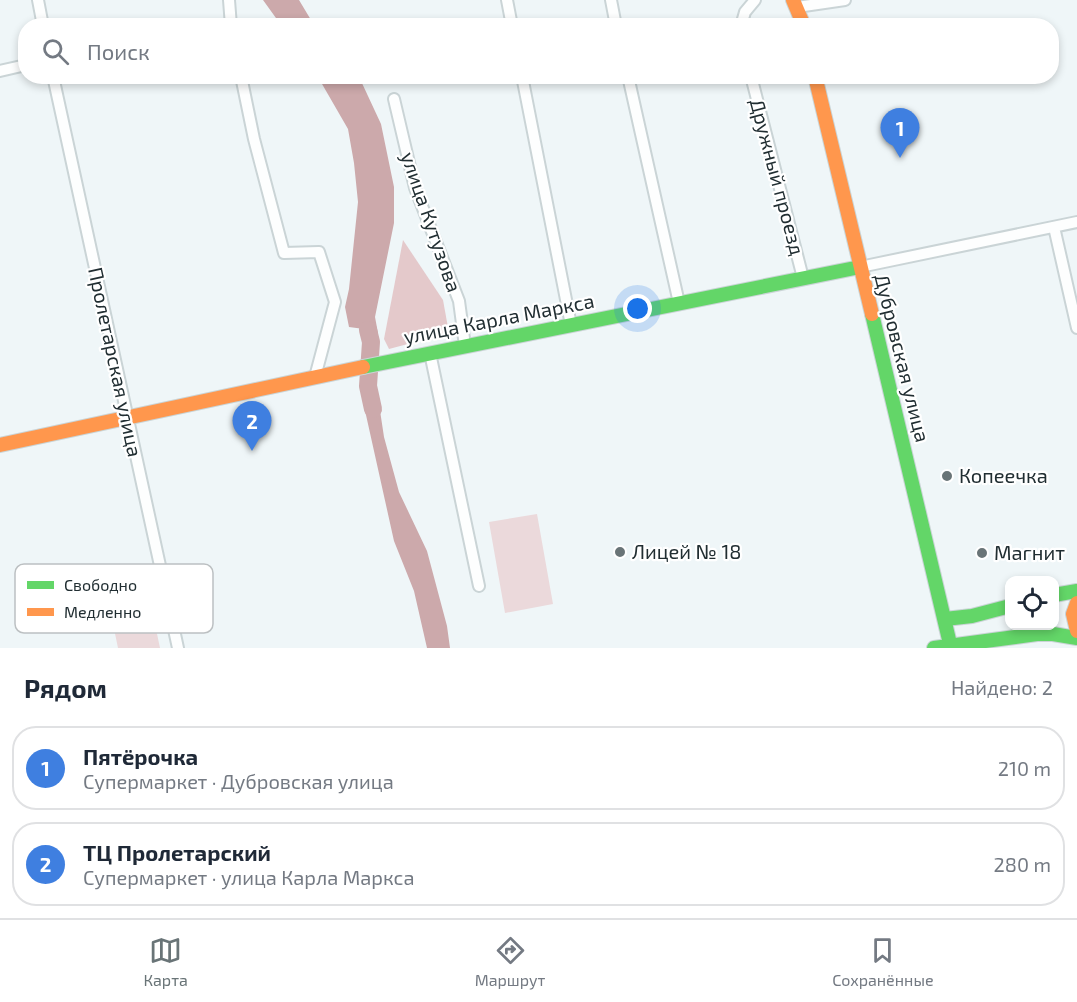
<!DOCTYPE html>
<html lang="ru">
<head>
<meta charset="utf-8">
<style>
	body { margin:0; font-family:"Exo 2",sans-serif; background:#f6f6f7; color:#1f2937 }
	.controls { position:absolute; right:18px; bottom:18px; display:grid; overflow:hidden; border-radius:12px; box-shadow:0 3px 9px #0003 }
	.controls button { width:54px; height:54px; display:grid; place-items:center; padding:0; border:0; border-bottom:2px solid #e0e1e3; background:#fff; color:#1f2937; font:30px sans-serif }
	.you { position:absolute; left:638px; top:309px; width:21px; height:21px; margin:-15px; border:4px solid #fff; border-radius:50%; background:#1a73e8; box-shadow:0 0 0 9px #1a73e833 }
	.badge { display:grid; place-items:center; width:39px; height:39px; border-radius:50%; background:#697477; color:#fff; font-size:20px; font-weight:700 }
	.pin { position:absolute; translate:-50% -50px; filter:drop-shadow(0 2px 3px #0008) }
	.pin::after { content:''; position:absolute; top:32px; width:21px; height:18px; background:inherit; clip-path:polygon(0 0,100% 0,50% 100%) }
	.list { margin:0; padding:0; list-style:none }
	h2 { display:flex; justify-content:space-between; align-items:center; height:78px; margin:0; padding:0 24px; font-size:26px }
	h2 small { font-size:20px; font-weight:400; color:#747a83 }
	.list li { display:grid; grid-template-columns:39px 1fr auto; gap:18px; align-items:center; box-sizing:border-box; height:84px; margin:0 12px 12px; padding:0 12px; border:2px solid #e0e1e3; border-radius:24px }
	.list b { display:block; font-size:22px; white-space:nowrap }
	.list p { margin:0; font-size:20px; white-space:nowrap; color:#747a83 }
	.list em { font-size:20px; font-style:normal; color:#747a83 }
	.icon { flex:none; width:33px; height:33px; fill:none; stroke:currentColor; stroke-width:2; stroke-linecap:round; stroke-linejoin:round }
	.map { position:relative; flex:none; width:1077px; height:648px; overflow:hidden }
	.search { position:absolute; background:#fff; box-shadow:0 3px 9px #0003; left:18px; right:18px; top:18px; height:66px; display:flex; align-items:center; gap:15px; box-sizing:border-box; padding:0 21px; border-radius:24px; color:#747a83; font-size:22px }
	.sheet { height:270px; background:#fff }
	nav { display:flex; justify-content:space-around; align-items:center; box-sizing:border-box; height:84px; border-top:2px solid #e0e1e3; background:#fff; font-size:16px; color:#747a83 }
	nav a { display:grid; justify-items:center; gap:3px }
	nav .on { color:#697477 }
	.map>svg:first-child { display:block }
	.green { fill:#ebd9db }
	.forest { fill:#e4c9cb }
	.water { fill:#cca9ab }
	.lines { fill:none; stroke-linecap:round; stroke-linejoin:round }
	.river { stroke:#cca9ab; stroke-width:18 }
	.street-casing { stroke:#cad4d6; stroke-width:14 }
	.fast-casing { stroke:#cad4d6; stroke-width:16 }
	.slow-casing { stroke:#cad4d6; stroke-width:16 }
	.street { stroke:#fdfefe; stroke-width:10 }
	.fast { stroke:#63d668; stroke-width:14 }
	.slow { stroke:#ff974d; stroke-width:14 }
	.poi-dot { fill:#697477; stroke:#fff; stroke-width:2 }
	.labels { text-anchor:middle; stroke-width:4.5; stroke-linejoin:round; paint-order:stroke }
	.street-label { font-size:20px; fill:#212e32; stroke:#fff }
	.poi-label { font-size:20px; fill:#212e32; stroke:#fff; text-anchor:start }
	.key { fill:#fff; stroke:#bcc0c2; stroke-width:1.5 }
	.key-label { font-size:16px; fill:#212e32 }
</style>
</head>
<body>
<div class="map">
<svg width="1077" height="648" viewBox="0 0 1077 648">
	<rect width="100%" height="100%" fill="#eff6f8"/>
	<path class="green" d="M537,514L553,604L505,613L489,522Z
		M152,610L160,648H118L112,619Z"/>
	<path class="forest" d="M403,240L443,300L449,333L389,349L384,339Z"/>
	<path class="water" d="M263,0H299L314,25H281Z
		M318,77H357L361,81L381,124L394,187V223L375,317L378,333L376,352L368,354L364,329L349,327L345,307L349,289L358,202L354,163L348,129Z
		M376,384L384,437L399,492L427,551L447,626L450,648H427L414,591L394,541L366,415L362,387Z"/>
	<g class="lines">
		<path class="river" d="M368,330L371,342L368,386L373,409"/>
		<defs>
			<path id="street" d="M38,0L43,26
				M229,0L231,26
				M507,0L512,26
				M611,0L616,26
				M797,7L845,0
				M741,26L745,12L755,0
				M0,71L26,65
				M53,76L178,648
				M241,76L254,139L284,253L319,252L335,302L315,377
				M522,76L571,325
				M628,76L679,303
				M751,76L803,278
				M394,99L415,188L459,301L465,346
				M1054,227L1077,328
				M860,267L1077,222
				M430,353L479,586"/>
			<path id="fast" d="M872,314L951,648
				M363,367L860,267
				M1054,595L1077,591
				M945,619L972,616L1010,606
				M934,648L1037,634H1053L1077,638"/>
			<path id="slow" d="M793,0L804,26
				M815,76L872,314
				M0,445L363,367
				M1077,603L1073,614L1077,631"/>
		</defs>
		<use href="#street" class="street-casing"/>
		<use href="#fast" class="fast-casing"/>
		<use href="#slow" class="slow-casing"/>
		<use href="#street" class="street"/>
		<use href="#fast" class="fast"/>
		<use href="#slow" class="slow"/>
	</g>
	<g class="poi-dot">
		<circle cx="947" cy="476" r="6"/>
		<circle cx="620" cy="552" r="6"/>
		<circle cx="982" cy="553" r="6"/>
	</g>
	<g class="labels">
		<g class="street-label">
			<text transform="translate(777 177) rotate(75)" y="7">Дружный проезд</text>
			<text transform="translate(431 222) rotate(71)" y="7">улица Кутузова</text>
			<text transform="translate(499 319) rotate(-11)" y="7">улица Карла Маркса</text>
			<text transform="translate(902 358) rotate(76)" y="7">Дубровская улица</text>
			<text transform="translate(115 362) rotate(78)" y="7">Пролетарская улица</text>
		</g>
		<g class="poi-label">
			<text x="959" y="483">Копеечка</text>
			<text x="632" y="559">Лицей № 18</text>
			<text x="994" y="560">Магнит</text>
		</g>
	</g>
	<rect x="15" y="564" width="198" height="69" rx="9" class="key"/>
	<rect x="27" y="581" width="27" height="8" fill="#63d668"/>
	<rect x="27" y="608" width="27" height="8" fill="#ff974d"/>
	<g class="key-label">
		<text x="64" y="591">Свободно</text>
		<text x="64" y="618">Медленно</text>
	</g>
</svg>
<div class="controls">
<button><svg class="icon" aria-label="locate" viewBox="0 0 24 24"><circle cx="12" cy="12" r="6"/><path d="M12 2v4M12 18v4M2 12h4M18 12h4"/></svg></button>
</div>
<div class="you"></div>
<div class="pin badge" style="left:900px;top:158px;background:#3f7fe0">1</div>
<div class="pin badge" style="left:252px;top:451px;background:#3f7fe0">2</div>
<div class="search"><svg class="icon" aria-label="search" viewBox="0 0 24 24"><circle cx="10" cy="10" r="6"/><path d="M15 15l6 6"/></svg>Поиск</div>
</div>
<section class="sheet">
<h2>Рядом<small>Найдено: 2</small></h2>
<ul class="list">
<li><span class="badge" style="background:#3f7fe0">1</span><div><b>Пятёрочка</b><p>Супермаркет · Дубровская улица</p></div><em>210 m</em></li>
<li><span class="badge" style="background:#3f7fe0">2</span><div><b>ТЦ Пролетарский</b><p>Супермаркет · улица Карла Маркса</p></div><em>280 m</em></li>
</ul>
</section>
<nav>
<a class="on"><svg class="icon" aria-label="map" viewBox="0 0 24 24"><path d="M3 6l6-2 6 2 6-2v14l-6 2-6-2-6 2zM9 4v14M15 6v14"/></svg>Карта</a>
<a><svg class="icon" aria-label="directions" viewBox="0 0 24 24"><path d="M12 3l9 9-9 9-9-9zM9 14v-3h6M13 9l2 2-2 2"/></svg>Маршрут</a>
<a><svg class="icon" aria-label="saved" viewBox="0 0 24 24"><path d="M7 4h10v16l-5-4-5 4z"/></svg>Сохранённые</a>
</nav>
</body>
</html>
